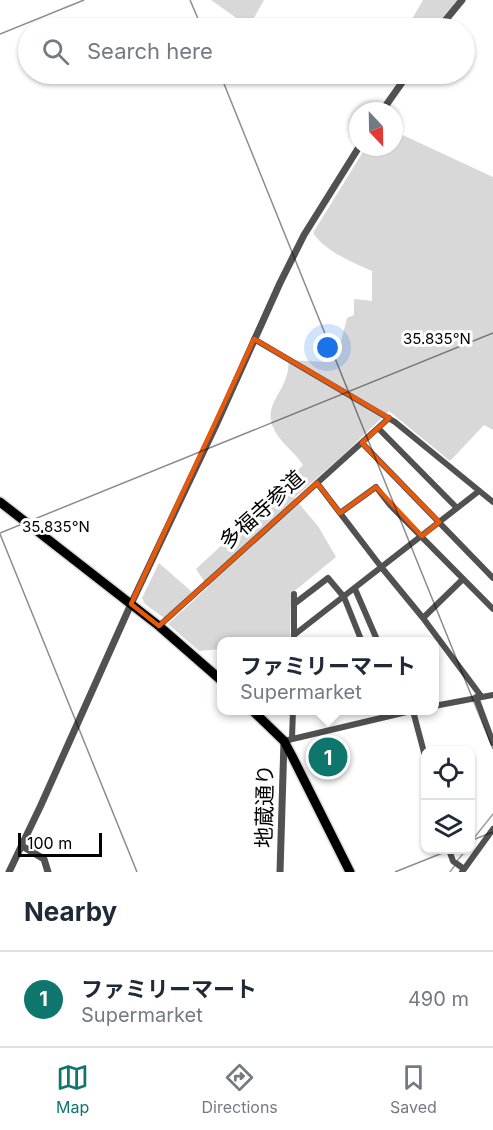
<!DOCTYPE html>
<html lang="en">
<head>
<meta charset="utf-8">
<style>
	body { margin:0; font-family:Inter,"Noto Sans JP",sans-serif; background:#f2f2f3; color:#1f2937 }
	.controls { position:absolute; right:18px; bottom:18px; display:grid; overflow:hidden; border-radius:12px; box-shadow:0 2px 4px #0004 }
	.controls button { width:54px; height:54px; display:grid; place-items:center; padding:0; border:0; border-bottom:2px solid #e0e1e3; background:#fff; color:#1f2937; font:30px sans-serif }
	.compass { position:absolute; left:349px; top:102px; width:54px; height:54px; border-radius:50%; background:#fff; box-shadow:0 2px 4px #0004; rotate:158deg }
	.scale { position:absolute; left:18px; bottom:15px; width:84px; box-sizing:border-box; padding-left:6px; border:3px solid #000; border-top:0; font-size:16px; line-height:21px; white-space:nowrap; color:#000; -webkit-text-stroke:4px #fff; paint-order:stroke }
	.you { position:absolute; left:328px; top:348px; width:21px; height:21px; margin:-15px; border:4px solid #fff; border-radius:50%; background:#1a73e8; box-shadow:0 0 0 9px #1a73e833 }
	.badge { display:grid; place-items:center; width:39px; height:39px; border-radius:50%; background:#0f766e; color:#fff; font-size:20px; font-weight:700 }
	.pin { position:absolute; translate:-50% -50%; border:3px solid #fff; box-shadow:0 2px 6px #0006 }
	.popup { position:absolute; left:217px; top:637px; width:222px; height:78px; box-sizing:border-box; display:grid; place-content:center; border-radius:12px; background:#fff; filter:drop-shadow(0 2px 4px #0005); font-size:20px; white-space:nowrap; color:#747a83 }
	.popup b { font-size:22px; color:#1f2937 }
	.popup::after { content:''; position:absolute; left:50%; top:100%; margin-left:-12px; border:12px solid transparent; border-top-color:#fff }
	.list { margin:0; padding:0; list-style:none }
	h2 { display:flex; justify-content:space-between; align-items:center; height:78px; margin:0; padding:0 24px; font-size:26px }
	h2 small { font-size:20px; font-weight:400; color:#747a83 }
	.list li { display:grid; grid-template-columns:39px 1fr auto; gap:18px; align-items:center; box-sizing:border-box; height:96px; padding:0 24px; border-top:2px solid #e0e1e3 }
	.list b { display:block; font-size:22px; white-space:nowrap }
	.list p { margin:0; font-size:20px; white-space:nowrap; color:#747a83 }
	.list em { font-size:20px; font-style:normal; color:#747a83 }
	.icon { flex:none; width:33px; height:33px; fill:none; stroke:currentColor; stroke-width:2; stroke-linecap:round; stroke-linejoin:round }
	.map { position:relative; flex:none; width:493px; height:872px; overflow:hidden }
	.search { position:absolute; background:#fff; box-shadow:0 2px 4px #0004; left:18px; right:18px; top:18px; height:66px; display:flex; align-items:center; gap:15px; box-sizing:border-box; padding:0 21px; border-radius:33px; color:#747a83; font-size:22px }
	.sheet { height:174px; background:#fff }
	nav { display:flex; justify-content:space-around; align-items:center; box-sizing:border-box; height:84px; border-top:2px solid #e0e1e3; background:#fff; font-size:16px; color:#747a83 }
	nav a { display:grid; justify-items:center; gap:3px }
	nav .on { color:#0f766e }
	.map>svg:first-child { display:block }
	.green { fill:#d8d8d8 }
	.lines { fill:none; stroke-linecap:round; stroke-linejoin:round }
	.stream { stroke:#9f9f9f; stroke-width:1.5 }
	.primary-casing { stroke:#dbdbdb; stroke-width:12 }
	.minor { stroke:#515151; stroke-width:6 }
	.tertiary { stroke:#515151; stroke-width:7 }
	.primary { stroke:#000; stroke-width:9 }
	.marked { fill:none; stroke:#e8590c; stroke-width:4.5; stroke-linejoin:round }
	.ticks { fill:none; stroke:#000; stroke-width:1.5; stroke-opacity:0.45 }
	.labels { text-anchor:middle; stroke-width:6; stroke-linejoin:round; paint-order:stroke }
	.street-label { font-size:21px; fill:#000; stroke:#fff }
	.ticks-label { font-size:15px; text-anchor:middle; fill:#000; stroke:#fff; stroke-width:6; stroke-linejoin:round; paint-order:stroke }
</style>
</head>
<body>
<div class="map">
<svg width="493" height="872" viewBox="0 0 493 872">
	<rect width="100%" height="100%" fill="#fff"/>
	<path class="green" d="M211,0H264L249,27Z
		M423,0H457L434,28H407Z
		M394,131L493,177V430L484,425L450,461L389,411L342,456L294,498L318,526L336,557L291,594L290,638L286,641L222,642L221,649L199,651L168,624L208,587L196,569L268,502L266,498L282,478L288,480L303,465C295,452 278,441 273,427C262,403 292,387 288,360L327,362L338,353L347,318L354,315V299L372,301V271C352,262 326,252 313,233L366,147H394Z
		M159,563L192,592L164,618L145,604L142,598Z"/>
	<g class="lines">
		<path class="stream" d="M470,843L493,814
			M457,861L466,850
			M450,872L455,865"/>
		<defs>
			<path id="primary" d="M0,502L159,626L222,681
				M252,710L284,741L292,756L350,872"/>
		</defs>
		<use href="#primary" class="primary-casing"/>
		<path class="minor" d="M254,339L395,422L493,502
			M378,428L457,508
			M362,443L493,578
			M317,483L382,568L423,618L481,696
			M340,513L376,487L390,505L493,609
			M355,589L378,642
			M294,594V642
			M294,604L328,578L344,597L362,642
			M423,618L463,579
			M159,626L389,418
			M294,635L479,491
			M476,697L493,743
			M434,706L493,695
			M413,711L426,760
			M292,738L293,710
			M284,741L415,710
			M449,850L453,861L464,869
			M462,872L493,829"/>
		<path class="tertiary" d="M439,28L462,0
			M382,111L408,74
			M22,846L44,859L48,872
			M9,872L41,805L131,604L216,425L280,283L304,235L359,147
			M280,872L284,741"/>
		<use href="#primary" class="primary"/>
	</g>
	<path class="marked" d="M254,339L389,418L362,443L439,522L422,536L376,487L340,513L317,483L159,626L131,604Z"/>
	<path class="ticks" d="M190,0L202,28M0,34L84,0M220,74L493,749M0,533L493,333M0,534L137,872M470,841L493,832M395,872L450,850"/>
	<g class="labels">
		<g class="street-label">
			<text transform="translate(262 510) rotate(-42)" y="7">多福寺参道</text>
			<text transform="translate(265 806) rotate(-89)" y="7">地蔵通り</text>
		</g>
	</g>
	<g class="ticks-label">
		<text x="437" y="344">35.835°N</text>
		<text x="56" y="532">35.835°N</text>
	</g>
</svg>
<div class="controls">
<button><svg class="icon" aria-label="locate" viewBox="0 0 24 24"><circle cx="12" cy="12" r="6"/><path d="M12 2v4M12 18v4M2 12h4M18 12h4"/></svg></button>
<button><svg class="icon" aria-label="layers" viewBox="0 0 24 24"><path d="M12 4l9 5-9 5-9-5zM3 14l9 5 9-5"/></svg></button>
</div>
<svg class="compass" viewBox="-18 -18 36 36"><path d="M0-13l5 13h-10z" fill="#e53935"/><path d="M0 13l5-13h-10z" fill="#747a83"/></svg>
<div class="scale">100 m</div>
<div class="you"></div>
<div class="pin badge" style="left:328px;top:757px">1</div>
<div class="popup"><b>ファミリーマート</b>Supermarket</div>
<div class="search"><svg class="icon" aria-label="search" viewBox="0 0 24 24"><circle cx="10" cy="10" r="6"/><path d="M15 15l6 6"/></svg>Search here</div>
</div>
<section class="sheet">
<h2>Nearby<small></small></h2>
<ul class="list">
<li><span class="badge">1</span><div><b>ファミリーマート</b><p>Supermarket</p></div><em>490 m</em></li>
</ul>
</section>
<nav>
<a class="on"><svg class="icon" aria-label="map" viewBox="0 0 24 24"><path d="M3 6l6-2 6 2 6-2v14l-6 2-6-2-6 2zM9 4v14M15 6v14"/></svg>Map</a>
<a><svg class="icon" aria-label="directions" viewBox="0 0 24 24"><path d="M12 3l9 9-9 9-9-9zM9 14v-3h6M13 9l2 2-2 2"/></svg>Directions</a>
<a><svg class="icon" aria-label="saved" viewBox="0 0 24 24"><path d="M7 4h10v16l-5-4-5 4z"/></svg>Saved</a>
</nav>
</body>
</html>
